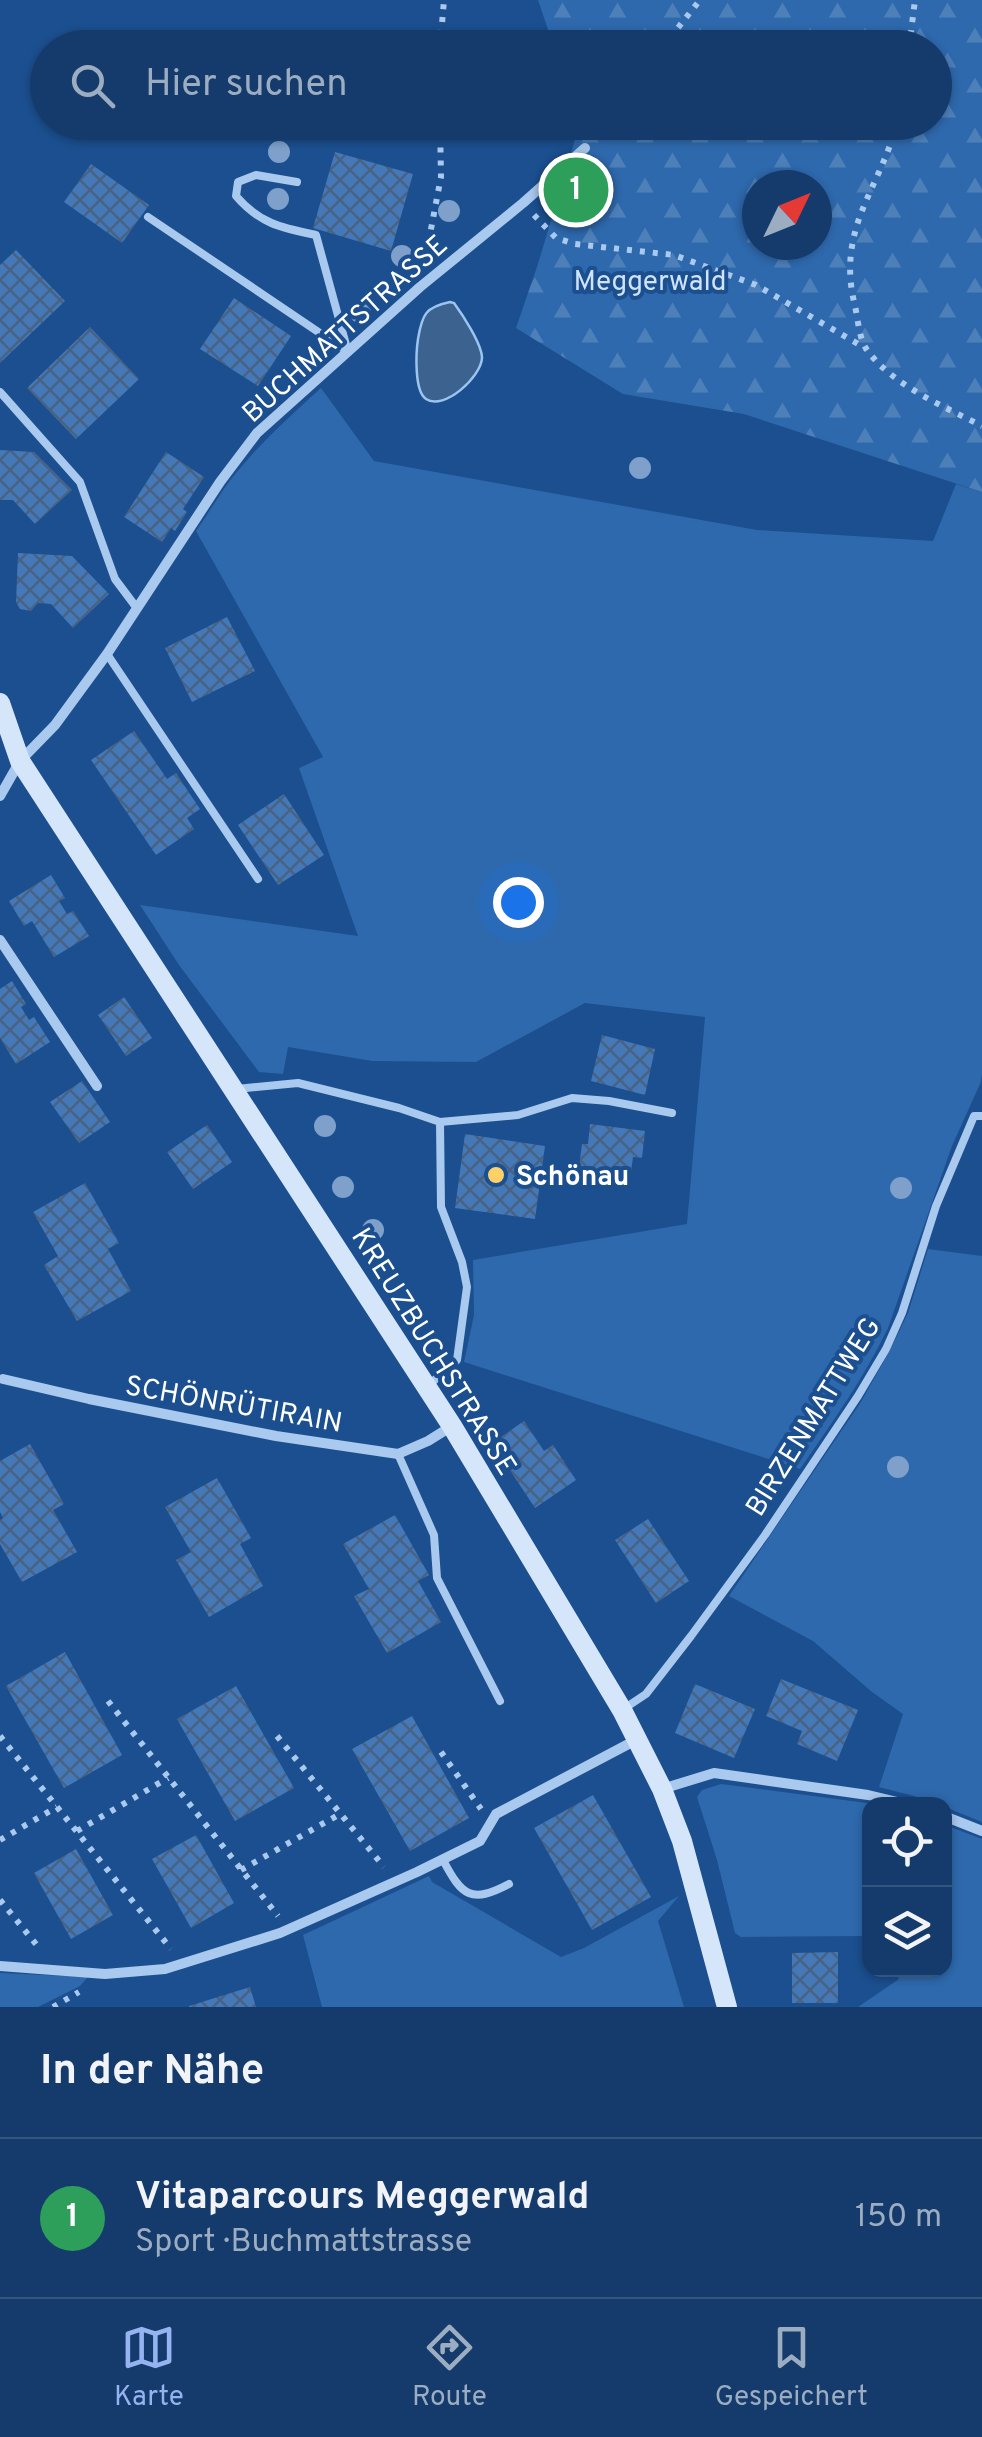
<!DOCTYPE html>
<html lang="de">
<head>
<meta charset="utf-8">
<style>
	body { margin:0; font-family:Overpass,sans-serif; background:#214673; color:#f1f3f6 }
	.controls { position:absolute; right:30px; bottom:30px; display:grid; overflow:hidden; border-radius:20px; box-shadow:0 2px 8px #0004 }
	.controls button { width:90px; height:90px; display:grid; place-items:center; padding:0; border:0; border-bottom:2px solid #33557e; background:#143b6b; color:#f1f3f6; font:50px sans-serif }
	.compass { position:absolute; left:742px; top:170px; width:90px; height:90px; border-radius:50%; background:#143b6b; box-shadow:0 2px 8px #0004; rotate:47deg }
	.you { position:absolute; left:518px; top:902px; width:35px; height:35px; margin:-25px; border:8px solid #fff; border-radius:50%; background:#1a73e8; box-shadow:0 0 0 15px #1a73e833 }
	.badge { display:grid; place-items:center; width:65px; height:65px; border-radius:50%; background:#95b2f1; color:#fff; font-size:32px; font-weight:700 }
	.pin { position:absolute; translate:-50% -50%; border:5px solid #fff; box-shadow:0 2px 10px #0006 }
	.list { margin:0; padding:0; list-style:none }
	h2 { display:flex; justify-content:space-between; align-items:center; height:130px; margin:0; padding:0 40px; font-size:42px }
	h2 small { font-size:32px; font-weight:400; color:#9dadc1 }
	.list li { display:grid; grid-template-columns:65px 1fr auto; gap:30px; align-items:center; box-sizing:border-box; height:160px; padding:0 40px; border-top:2px solid #33557e }
	.list b { display:block; font-size:38px; white-space:nowrap }
	.list p { margin:0; font-size:32px; white-space:nowrap; color:#9dadc1 }
	.list em { font-size:32px; font-style:normal; color:#9dadc1 }
	.icon { flex:none; width:55px; height:55px; fill:none; stroke:currentColor; stroke-width:2; stroke-linecap:round; stroke-linejoin:round }
	.map { position:relative; flex:none; width:982px; height:2007px; overflow:hidden }
	.search { position:absolute; background:#143b6b; box-shadow:0 2px 8px #0004; left:30px; right:30px; top:30px; height:110px; display:flex; align-items:center; gap:25px; box-sizing:border-box; padding:0 35px; border-radius:55px; color:#9dadc1; font-size:38px }
	.sheet { height:290px; background:#143b6b }
	nav { display:flex; justify-content:space-around; align-items:center; box-sizing:border-box; height:140px; border-top:2px solid #33557e; background:#143b6b; font-size:28px; color:#9dadc1 }
	nav a { display:grid; justify-items:center; gap:5px }
	nav .on { color:#95b2f1 }
	.map>svg:first-child { display:block }
	.grass { fill:#2e69ad }
	.forest { fill:url(#forest-firs); fill-rule:evenodd }
	.water { fill:#3c6290; stroke:#9cc4f0; stroke-width:2.5 }
	.building { fill:url(#building-cross-hatch) }
	.lines { fill:none; stroke-linecap:round; stroke-linejoin:round }
	.path { stroke:#a9c9ee; stroke-width:6; stroke-dasharray:5 8; stroke-linecap:butt }
	.lane { stroke:#a9c9ee; stroke-width:8 }
	.street { stroke:#a9c9ee; stroke-width:10 }
	.secondary { stroke:#d6e6fa; stroke-width:20 }
	.tree { fill:#7ea0ca }
	.poi-dot { fill:#ffd166; stroke:#1b4f8f; stroke-width:4 }
	.labels { text-anchor:middle; stroke-width:8; stroke-linejoin:round; paint-order:stroke }
	.park-label { font-size:28px; fill:#cfe3fa; stroke:#1b4f8f }
	.street-label { font-size:28px; fill:#fff; stroke:#1b4f8f }
	.poi-label { font-size:28px; font-weight:bold; fill:#fff; stroke:#1b4f8f; text-anchor:start }
</style>
</head>
<body>
<div class="map">
<svg width="982" height="2007" viewBox="0 0 982 2007">
	<defs>
		<pattern id="forest-firs" width="22" height="20" patternUnits="userSpaceOnUse" patternTransform="scale(2.5)"><rect width="22" height="20" fill="#2e69ad"/><path d="M5 1l3.5 6h-7zM16 11l3.5 6h-7z" fill="#4d80b9"/></pattern>
		<pattern id="building-cross-hatch" width="8" height="8" patternUnits="userSpaceOnUse" patternTransform="scale(2.5)"><rect width="8" height="8" fill="#4478b7"/><path d="M0 0l8 8M0 8l8-8" fill="none" stroke="#486282"/></pattern>
	</defs>
	<rect width="100%" height="100%" fill="#1b4f8f"/>
	<path class="grass" d="M321,388L374,461L757,530L933,541L956,484L982,492V1075L980,1084L952,1146L888,1328C864,1378 832,1423 800,1469L464,1362L474,1315L473,1260L687,1224L705,1017L585,1003L476,1062L372,1061L288,1047L283,1074L259,1072L179,965L140,905L358,936L299,768L323,757L196,531C208,514 219,495 232,478C258,445 289,417 321,388Z
		M928,1249L982,1256V1822L945,1807L944,1804L879,1787L903,1714L872,1692L813,1641L729,1596L861,1402L889,1352L908,1313Z
		M721,1784L874,1804H870L869,1936L741,1937L735,1933L717,1860L697,1797L702,1790Z
		M945,1825L982,1839V2007H858L899,1979L895,1970H944Z
		M429,1876L432,1882L561,1957L584,1948L679,1896L658,1921L684,2007H322L303,1935Z
		M0,1973L88,1977L80,1986L38,2007H0Z"/>
	<path class="forest" d="M538,0H982V492L744,414L623,394L516,328L538,264L580,123L934,122V48L554,47ZM757,185H817V245H757Z"/>
	<path class="water" d="M450,302L454,303C462,314 482,344 482,358C481,377 444,411 426,399C414,391 416,352 418,339C422,314 426,307 450,302Z"/>
	<path class="building" d="M335,152L413,174L391,251L313,228Z
		M91,164L149,205L122,243L64,202Z
		M16,250L65,301L0,363V265Z
		M234,298L291,336L258,386L200,349Z
		M90,327L139,379L76,439L27,388Z
		M0,450L34,452L72,490L35,524L13,500H0Z
		M166,452L204,477L183,509L187,512L175,531L171,528L162,542L124,517Z
		M18,553L72,556L109,594L73,628L51,604L38,603L31,611L20,609L16,602Z
		M227,617L255,671L192,702L165,648Z
		M134,731L167,779L176,773L200,809L187,818L194,829L156,855L91,760Z
		M284,794L324,855L278,885L238,825Z
		M51,875L65,898L59,901L67,914L73,911L89,936L54,957L32,921L24,926L9,901Z
		M12,981L26,1004L21,1007L29,1020L34,1017L50,1042L16,1064L0,1038V989Z
		M124,997L152,1038L126,1056L98,1015Z
		M602,1035L655,1049L645,1095L591,1081Z
		M82,1081L110,1122L79,1143L50,1102Z
		M590,1124L645,1131L642,1158L633,1157L630,1180L578,1174L582,1144H588Z
		M207,1125L232,1162L193,1189L167,1152Z
		M465,1134L545,1146L535,1219L455,1208Z
		M85,1183L119,1243L108,1249L131,1291L77,1321L44,1265L58,1256L33,1212Z
		M524,1421L544,1451L553,1445L576,1480L535,1508L492,1443Z
		M30,1444L64,1504L53,1510L77,1552L22,1582L0,1544V1520L3,1518L0,1512V1461Z
		M217,1478L251,1538L240,1544L263,1586L209,1617L176,1560L191,1552L165,1507Z
		M395,1515L429,1575L418,1581L441,1622L387,1653L354,1596L369,1589L343,1544Z
		M648,1519L689,1581L656,1603L615,1540Z
		M65,1652L122,1755L64,1788L6,1686Z
		M781,1679L858,1710L837,1761L797,1744L802,1731L766,1716Z
		M695,1684L755,1709L734,1758L675,1733Z
		M236,1686L294,1788L235,1821L177,1719Z
		M412,1716L469,1818L410,1851L352,1749Z
		M593,1795L651,1897L592,1930L534,1828Z
		M196,1835L234,1903L191,1928L152,1859Z
		M76,1849L113,1915L71,1939L34,1873Z
		M838,1952V2003H792V1953Z
		M250,1987L256,2007H189V2006Z"/>
	<g class="lines">
		<path class="path" d="M440,48L444,0
			M662,48L700,0
			M909,48L915,0
			M897,122C889,156 872,184 860,216C849,247 847,274 855,306C858,319 859,339 867,350C892,385 945,407 982,426
			M534,215L556,238L575,244L674,255L756,285L865,348
			M426,255L441,177L440,122
			M108,1701L278,1916
			M0,1736L171,1949
			M277,1736L384,1867
			M441,1752L481,1809
			M77,1831L168,1778
			M0,1840L57,1807
			M241,1870L340,1814
			M0,1900L40,1949
			M53,2007L79,1992"/>
		<path class="lane" d="M297,182L256,175L238,182L236,196C260,224 282,228 316,235L348,352
			M148,217L348,352
			M0,392L80,482L115,579L136,607
			M107,654L258,879
			M236,1089L298,1083L399,1108L440,1122L518,1115L572,1098L609,1101L672,1113
			M429,1385L457,1360L467,1287L462,1262L441,1207L440,1122
			M398,1454L434,1535L437,1578L500,1701
			M622,1710L646,1694L691,1636L765,1535L858,1396L886,1349L902,1313L936,1206L974,1116H982
			M443,1860C462,1896 471,1904 509,1884"/>
		<path class="street" d="M0,796L20,761L55,725L107,654L220,482L257,433L420,287L523,203L585,148
			M0,940L97,1086
			M3,1379L89,1399L276,1436L398,1454L428,1441L452,1426
			M662,1789L714,1773L868,1795L906,1804
			M944,1816L982,1831
			M0,1966L105,1974L165,1969L280,1933L417,1872L480,1841L496,1814L638,1739"/>
		<path class="secondary" d="M0,703L20,761L452,1426L622,1710L662,1789L682,1841L727,2007"/>
	</g>
	<g class="tree">
		<circle cx="279" cy="152" r="11"/>
		<circle cx="278" cy="199" r="11"/>
		<circle cx="449" cy="211" r="11"/>
		<circle cx="402" cy="256" r="11"/>
		<circle cx="360" cy="312" r="11"/>
		<circle cx="640" cy="468" r="11"/>
		<circle cx="325" cy="1126" r="11"/>
		<circle cx="343" cy="1187" r="11"/>
		<circle cx="901" cy="1188" r="11"/>
		<circle cx="373" cy="1230" r="11"/>
		<circle cx="898" cy="1467" r="11"/>
	</g>
	<circle class="poi-dot" cx="496" cy="1175" r="10"/>
	<g class="labels">
		<g class="park-label">
			<text x="650" y="290">Meggerwald</text>
		</g>
		<g class="street-label">
			<text transform="translate(344 328) rotate(-42)" y="10">BUCHMATTSTRASSE</text>
			<text transform="translate(435 1351) rotate(58)" y="10">KREUZBUCHSTRASSE</text>
			<text transform="translate(234 1403) rotate(10)" y="10">SCHÖNRÜTIRAIN</text>
			<text transform="translate(812 1416) rotate(-58)" y="10">BIRZENMATTWEG</text>
		</g>
		<g class="poi-label">
			<text x="516" y="1185">Schönau</text>
		</g>
	</g>
</svg>
<div class="controls">
<button><svg class="icon" aria-label="locate" viewBox="0 0 24 24"><circle cx="12" cy="12" r="6"/><path d="M12 2v4M12 18v4M2 12h4M18 12h4"/></svg></button>
<button><svg class="icon" aria-label="layers" viewBox="0 0 24 24"><path d="M12 4l9 5-9 5-9-5zM3 14l9 5 9-5"/></svg></button>
</div>
<svg class="compass" viewBox="-18 -18 36 36"><path d="M0-13l5 13h-10z" fill="#e53935"/><path d="M0 13l5-13h-10z" fill="#9dadc1"/></svg>
<div class="you"></div>
<div class="pin badge" style="left:576px;top:190px;background:#2e9e5b">1</div>
<div class="search"><svg class="icon" aria-label="search" viewBox="0 0 24 24"><circle cx="10" cy="10" r="6"/><path d="M15 15l6 6"/></svg>Hier suchen</div>
</div>
<section class="sheet">
<h2>In der Nähe<small></small></h2>
<ul class="list">
<li><span class="badge" style="background:#2e9e5b">1</span><div><b>Vitaparcours Meggerwald</b><p>Sport · Buchmattstrasse</p></div><em>150 m</em></li>
</ul>
</section>
<nav>
<a class="on"><svg class="icon" aria-label="map" viewBox="0 0 24 24"><path d="M3 6l6-2 6 2 6-2v14l-6 2-6-2-6 2zM9 4v14M15 6v14"/></svg>Karte</a>
<a><svg class="icon" aria-label="directions" viewBox="0 0 24 24"><path d="M12 3l9 9-9 9-9-9zM9 14v-3h6M13 9l2 2-2 2"/></svg>Route</a>
<a><svg class="icon" aria-label="saved" viewBox="0 0 24 24"><path d="M7 4h10v16l-5-4-5 4z"/></svg>Gespeichert</a>
</nav>
</body>
</html>
